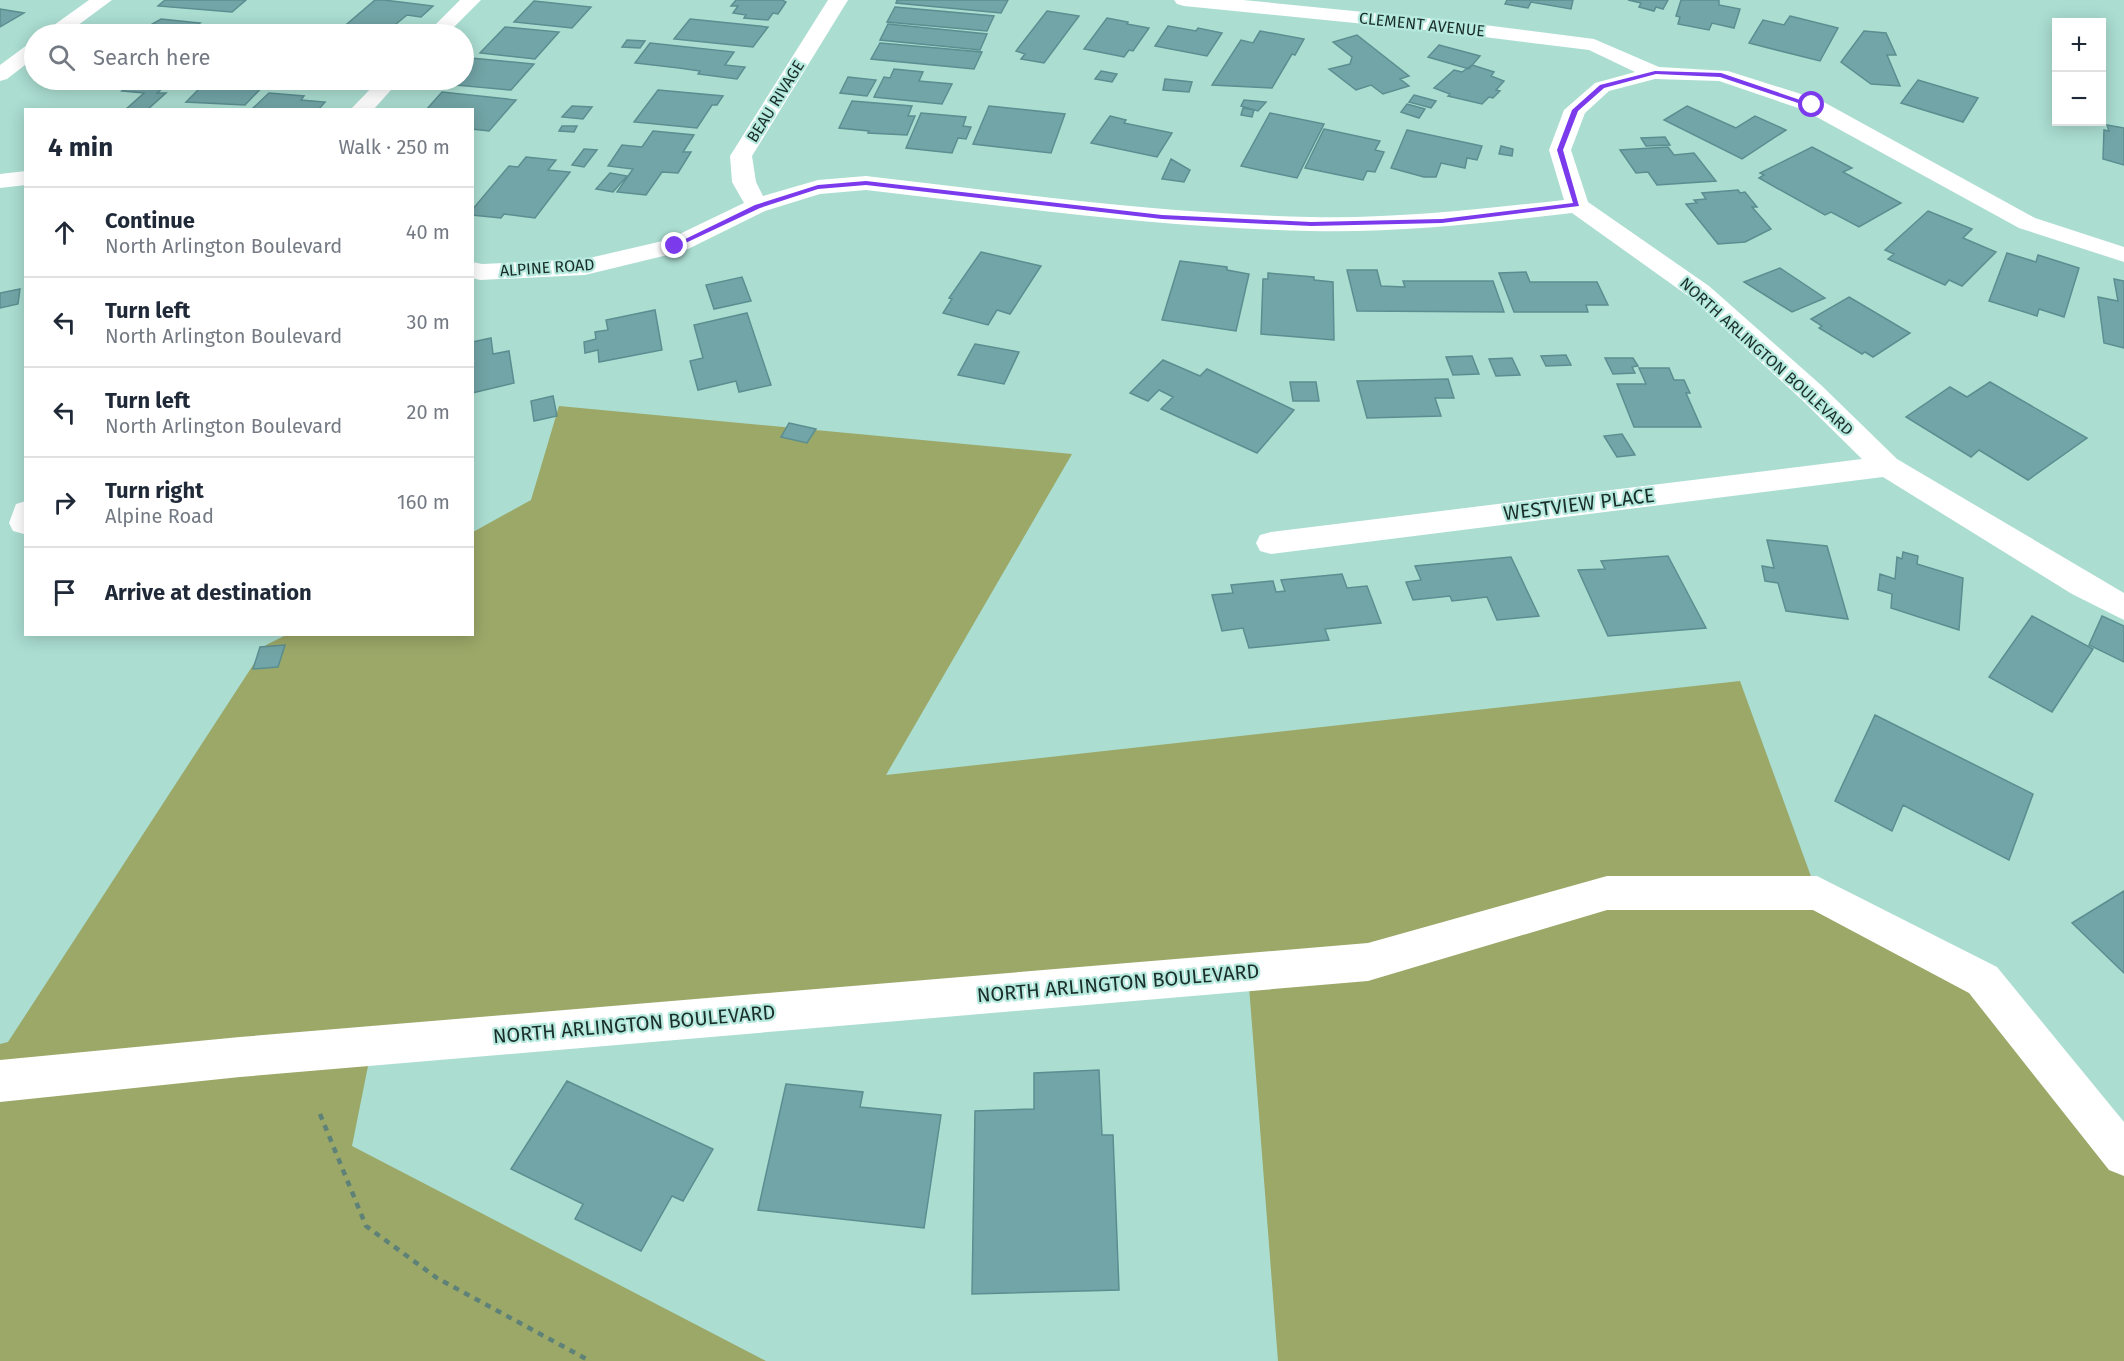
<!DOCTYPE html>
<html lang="en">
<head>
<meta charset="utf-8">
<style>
	body { margin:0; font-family:"Fira Sans",sans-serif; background:#f2f2f3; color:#1f2937 }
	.controls { position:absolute; right:18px; top:18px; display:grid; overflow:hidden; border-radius:0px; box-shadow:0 3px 15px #0003 }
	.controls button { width:54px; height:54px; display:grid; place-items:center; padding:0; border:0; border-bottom:2px solid #e0e1e3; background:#fff; color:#1f2937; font:30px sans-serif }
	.stop { position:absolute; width:18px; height:18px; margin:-14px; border:4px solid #7c3aed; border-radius:50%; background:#fff }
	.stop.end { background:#7c3aed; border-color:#fff; box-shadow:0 2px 6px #0008 }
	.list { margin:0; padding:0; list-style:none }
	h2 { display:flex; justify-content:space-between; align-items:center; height:78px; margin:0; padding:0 24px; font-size:26px }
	h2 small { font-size:20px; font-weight:400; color:#747a83 }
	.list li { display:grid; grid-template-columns:39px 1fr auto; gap:18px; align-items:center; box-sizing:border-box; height:90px; padding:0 24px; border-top:2px solid #e0e1e3 }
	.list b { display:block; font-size:22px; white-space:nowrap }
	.list p { margin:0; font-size:20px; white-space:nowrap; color:#747a83 }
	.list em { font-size:20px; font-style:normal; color:#747a83 }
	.icon { flex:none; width:33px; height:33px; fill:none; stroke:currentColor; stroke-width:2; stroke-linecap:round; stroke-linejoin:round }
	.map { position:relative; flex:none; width:2124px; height:1361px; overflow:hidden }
	.search { position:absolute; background:#fff; box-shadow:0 3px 15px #0003; left:24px; top:24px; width:450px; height:66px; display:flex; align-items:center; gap:15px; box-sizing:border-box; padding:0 21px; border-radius:33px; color:#747a83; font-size:22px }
	.panel { position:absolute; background:#fff; box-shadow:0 3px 15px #0003; left:24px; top:108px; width:450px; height:528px; border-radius:0px }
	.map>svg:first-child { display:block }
	.green { fill:#9ba868 }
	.building { fill:#72a5a7; stroke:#5b8e90; stroke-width:1.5 }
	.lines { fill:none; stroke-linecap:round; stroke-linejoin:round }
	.path { stroke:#5e8178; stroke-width:4.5; stroke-dasharray:6 6; stroke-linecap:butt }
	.street { fill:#fff; fill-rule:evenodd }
	.route { fill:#7c3aed }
	.labels { text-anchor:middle; stroke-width:4.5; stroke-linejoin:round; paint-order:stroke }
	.far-street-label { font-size:16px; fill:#1a2e29; stroke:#b7eade }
	.street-label { font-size:20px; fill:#1a2e29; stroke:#b7eade }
</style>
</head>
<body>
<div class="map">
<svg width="2124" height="1361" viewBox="0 0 2124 1361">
	<rect width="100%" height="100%" fill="#abddd1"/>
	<path class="green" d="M559,406L1072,454L886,775L1740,681L1817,893L1983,980L2124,1155V1361H1278L1248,973L372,1046L352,1146L766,1361H0V1044L8,1042L266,645L286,635L472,634L473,532L531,500Z"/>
	<path class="building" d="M165,0H246L232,12L158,6Z
		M375,0H384L433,6L421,17L407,15L384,34L340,30Z
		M736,0H782L786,2L778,14L773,13L768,20L744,18L746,15L733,13L738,6H731Z
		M897,0H1008L1001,13L896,3Z
		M1507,0H1573L1571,9L1531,2L1528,8L1505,4Z
		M1628,0H1668L1663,9L1656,7L1654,11L1639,7L1641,3Z
		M1681,0H1719V5L1740,9L1734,28L1712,23L1709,30L1678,24L1680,17L1676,16Z
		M534,1L591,7L572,28L514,22Z
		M895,7L994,16L987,31L887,22Z
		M0,9L24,13L0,27Z
		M1047,11L1079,16L1044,63L1021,59L1025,54L1016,51Z
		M1790,16L1838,28L1820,61L1749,43L1763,20L1784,25Z
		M1107,18L1128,22L1127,24L1149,28L1133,51L1129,50L1124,57L1084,49Z
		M161,19L200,23L194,27L203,28L195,34H135Z
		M690,19L768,27L753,47L674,39Z
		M888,24L987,34L980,50L880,40Z
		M1168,26L1196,31L1198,28L1222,33L1207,56L1155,46Z
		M505,27L559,32L535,59L480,53Z
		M1260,31L1304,39L1295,55L1292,54L1272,88L1212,85L1241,40L1253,43Z
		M1864,31L1886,33L1896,55H1887L1900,86L1871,84L1841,62Z
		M1357,35L1409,76L1400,79L1409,86L1383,94L1371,85L1356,90L1329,69L1350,64L1352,57L1333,42Z
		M627,40L645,41L640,48L622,47Z
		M650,43L734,52L725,65L745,67L737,79L698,74L700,71L679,68L635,63Z
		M880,43L982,52L974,69L871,59Z
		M1439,45L1480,56L1469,69L1428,57Z
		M471,58L534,64L511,90L455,85L460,80H464L465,73H464V67Z
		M1472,65L1494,72L1491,76L1504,81L1496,90L1500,91L1493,98L1489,97L1482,104L1448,96L1450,94L1434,88L1454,70L1462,72Z
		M894,69L923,72L919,81L952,84L942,104L874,97L884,77L890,78Z
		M1101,71L1117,74L1112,82L1095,79Z
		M848,77L876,80L867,96L840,93Z
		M1165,79L1192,82L1189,92L1163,90Z
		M131,80H173L157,93H166L147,110H125L144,93L122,91L130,85L125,84Z
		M208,80H269L245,105L186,102Z
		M1918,80L1978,98L1963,122L1901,103Z
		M658,90L723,96L717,105H712L697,128L634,122Z
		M442,92L516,100L489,131L472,129V110H426Z
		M269,93L304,96L301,100L325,102L318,110H251Z
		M1414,95L1436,101L1431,108L1409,102Z
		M1244,100L1266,102L1258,111L1241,106Z
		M852,101L912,106L908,116H915L907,135L868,133L869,131L839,128Z
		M1407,104L1425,109L1419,118L1401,112Z
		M572,106L592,107L583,119L562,117Z
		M989,106L1065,114L1051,153L973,144Z
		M1687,106L1736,128L1755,116L1786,130L1742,159L1664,120Z
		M1243,108L1254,110L1252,117L1241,115Z
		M921,113L966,117L963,126L971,127L966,139L958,138L952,153L906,148Z
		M1270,113L1324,124L1297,178L1241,166Z
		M1110,116L1126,120L1124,123L1172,133L1157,157L1091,143Z
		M2107,125L2124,128V165L2103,159L2104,130L2109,131Z
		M562,126H577L574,132L559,131Z
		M1324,129L1380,141L1375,150L1384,152L1375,172L1367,171L1363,180L1305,168Z
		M1407,130L1482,146L1477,160L1467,158L1465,168L1441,163L1436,177H1424L1391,168Z
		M653,131L694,135L683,152H691L678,173L662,172L646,195L617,192L633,169L608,166L622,145L642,147Z
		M1665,137L1670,145L1646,146L1641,138Z
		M1501,146L1513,149L1512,156L1499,154Z
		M1668,147L1674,155L1694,153L1716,181L1657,185L1648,172L1636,173L1620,150Z
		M1812,147L1852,168L1843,172L1901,203L1859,227L1831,212L1825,215L1759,178L1764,175L1760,173Z
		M584,149L597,150L584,167L572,165Z
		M526,157L556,160L548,170L570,172L535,218L504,214L501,218L472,215V210L509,166L518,167Z
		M1171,159L1190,170L1184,182L1162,179Z
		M610,173L627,176L613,192L596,189Z
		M1738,190L1740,193L1745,192L1757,207H1752L1771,229L1745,242L1718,244L1686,204L1697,203L1694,200L1706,199L1702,193Z
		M1928,211L1972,229L1963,238L1996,252L1962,286L1949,280L1945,285L1888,259L1894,254L1885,250Z
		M981,252L1041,266L1010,314L997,310L988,325L943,313L952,299L949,298Z
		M2007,253L2036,262L2038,255L2079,268L2064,317L2039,309L2037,316L1989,301Z
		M1180,261L1227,267V270L1249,274L1236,331L1162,320Z
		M1780,268L1825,298L1792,312L1744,282Z
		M1347,270H1377L1381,286L1405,287L1403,281H1493L1504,312L1357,311Z
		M1526,272L1530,282H1597L1608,305H1586L1588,312H1514L1499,273Z
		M1268,273L1314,277V280L1333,282L1334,340L1261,334L1263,279H1268Z
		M742,277L751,301L714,309L706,285Z
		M2114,279L2124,281V348L2104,343L2098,297L2118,301Z
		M20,289L18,304L0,308V293Z
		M1849,297L1910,333L1873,357L1865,352L1862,354L1819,328L1822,326L1811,319Z
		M655,310L662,350L599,362L598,350L585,353L584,342L596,339L595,332L608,330L606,320Z
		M747,313L771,385L739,392L736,381L698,390L690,361L703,358L694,325Z
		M491,338L493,354L509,351L514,383L472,393V342Z
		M975,344L1019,352L1004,384L958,375Z
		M1566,355L1571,365L1546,366L1541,356Z
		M1472,356L1479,374L1453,375L1446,357Z
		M1512,358L1520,375L1496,376L1489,359Z
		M1605,358H1633L1638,366L1632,367L1635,373L1613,374Z
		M1163,360L1200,376L1207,369L1294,410L1257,453L1161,409L1173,397L1159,390L1148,401L1130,393Z
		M1639,368H1669L1674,380H1684L1690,393H1686L1701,427H1634L1617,384H1646Z
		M1448,379L1454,398H1435L1441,416L1367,418L1357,381Z
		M1290,382H1316L1319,401H1293Z
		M1990,382L2087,438L2028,480L1979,450L1971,457L1906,417L1950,387L1967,397Z
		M553,396L557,416L534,421L531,401Z
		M789,423L816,429L807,443L781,437Z
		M1622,434L1635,455L1617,457L1604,436Z
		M1767,540L1827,546L1848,619L1786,611L1778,583L1765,581L1762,566L1774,568Z
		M1903,552L1918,556L1917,564L1963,578L1959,630L1891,608L1892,594L1878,590L1880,574L1895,579L1897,557L1902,559Z
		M1668,556L1706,628L1608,636L1578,570L1605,569L1601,561Z
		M1511,557L1539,616L1497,620L1487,597L1452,601L1450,596L1413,600L1406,582L1421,580L1415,566Z
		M1342,574L1347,588L1367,586L1381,623L1325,629L1329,640L1249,648L1243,628L1222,631L1212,595L1233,593L1231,585L1273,581L1276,592L1285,591L1281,580Z
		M2032,616L2093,649L2052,712L1989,677Z
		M2102,616L2124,626V662L2089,645Z
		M285,645L278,667L253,669L260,647Z
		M1875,715L2033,794L2009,860L1903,805L1892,831L1835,801Z
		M2124,891V973L2072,923Z
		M1099,1070L1102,1135H1113L1119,1290L972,1294L975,1111L1034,1109V1073Z
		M567,1081L713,1149L683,1201L672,1196L641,1251L575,1219L583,1204L511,1169Z
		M786,1084L863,1092L860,1107L941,1115L924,1228L758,1210Z"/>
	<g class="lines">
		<path class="path" d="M320,1114L366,1226L437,1278L590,1361"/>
		<path class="street" d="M89,0H112L66,34H44L47,30Z
			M460,0H481L447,34H426Z
			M828,0H848L752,156L756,182L763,196L818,180L866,176C1014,193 1161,214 1310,217C1395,219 1479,209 1564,200L1549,150L1564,110L1595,83L1635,72L1589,50L1445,32L1184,6L1177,4L1174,0H1243L1445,20L1594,39L1659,67L1728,71L1820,100L2035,218L2124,247V262L2019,228L1804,110L1719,81L1655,79L1609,91L1585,113L1571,150L1588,202L1709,286L1821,385L1897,459L2124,593V620L2072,594L1883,477L1271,554L1260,551L1256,543L1260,535L1271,532L1862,459L1801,399L1691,298L1572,213C1485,223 1398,233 1310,231C1161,228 1014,207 866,190L820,194L765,211L684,251L585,275L480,280L472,278V262L482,264L585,259L667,240L744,203L732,182L730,156Z
			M34,43V58L7,79L0,81V65L27,45Z
			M379,80H400L373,110H350Z
			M26,171V185L0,188V174Z
			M26,501V534H24L13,531L9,523L16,504Z
			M1607,876H1817L1997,967L2124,1122V1176L2109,1170L1969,993L1813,910H1607L1368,981L240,1077L0,1102V1060L240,1037L1368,943Z"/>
	</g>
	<path class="route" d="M1655,71L1721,73L1815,105L1810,107L1720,77L1656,74L1604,88L1578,111L1563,150L1579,206L1442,223L1311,226L1162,219L866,185L818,189L760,208L677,247L671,246L755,205L818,185L866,181L1162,215L1311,222L1442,219L1573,203L1557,150L1572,110L1600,85Z"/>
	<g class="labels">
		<g class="far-street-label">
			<text transform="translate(1422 24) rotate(6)" y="6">CLEMENT AVENUE</text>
			<text transform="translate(775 101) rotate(-58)" y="6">BEAU RIVAGE</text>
			<text transform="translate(547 267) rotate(-4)" y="6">ALPINE ROAD</text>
			<text transform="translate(1767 356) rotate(42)" y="6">NORTH ARLINGTON BOULEVARD</text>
		</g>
		<g class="street-label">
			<text transform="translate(1579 504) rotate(-7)" y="7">WESTVIEW PLACE</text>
			<text transform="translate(1118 983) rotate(-5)" y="7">NORTH ARLINGTON BOULEVARD</text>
			<text transform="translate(634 1024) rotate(-5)" y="7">NORTH ARLINGTON BOULEVARD</text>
		</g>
	</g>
</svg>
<div class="controls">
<button>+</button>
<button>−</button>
</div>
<div class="stop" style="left:1812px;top:105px"></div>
<div class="stop end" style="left:675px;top:246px"></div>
<div class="search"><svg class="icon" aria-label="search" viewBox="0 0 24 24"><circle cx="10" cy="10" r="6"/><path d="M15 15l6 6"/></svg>Search here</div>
<section class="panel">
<h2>4 min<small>Walk · 250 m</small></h2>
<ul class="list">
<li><svg class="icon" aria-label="ahead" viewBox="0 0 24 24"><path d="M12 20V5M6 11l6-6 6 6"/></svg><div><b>Continue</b><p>North Arlington Boulevard</p></div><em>40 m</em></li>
<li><svg class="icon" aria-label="left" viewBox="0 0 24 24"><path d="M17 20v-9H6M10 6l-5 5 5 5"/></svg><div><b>Turn left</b><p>North Arlington Boulevard</p></div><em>30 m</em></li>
<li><svg class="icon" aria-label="left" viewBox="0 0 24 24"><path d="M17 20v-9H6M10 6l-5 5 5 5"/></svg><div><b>Turn left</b><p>North Arlington Boulevard</p></div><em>20 m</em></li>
<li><svg class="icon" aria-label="right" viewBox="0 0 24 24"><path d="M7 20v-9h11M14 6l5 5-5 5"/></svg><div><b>Turn right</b><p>Alpine Road</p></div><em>160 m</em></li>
<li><svg class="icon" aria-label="arrive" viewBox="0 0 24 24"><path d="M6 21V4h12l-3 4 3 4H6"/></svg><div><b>Arrive at destination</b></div></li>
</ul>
</section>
</div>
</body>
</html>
